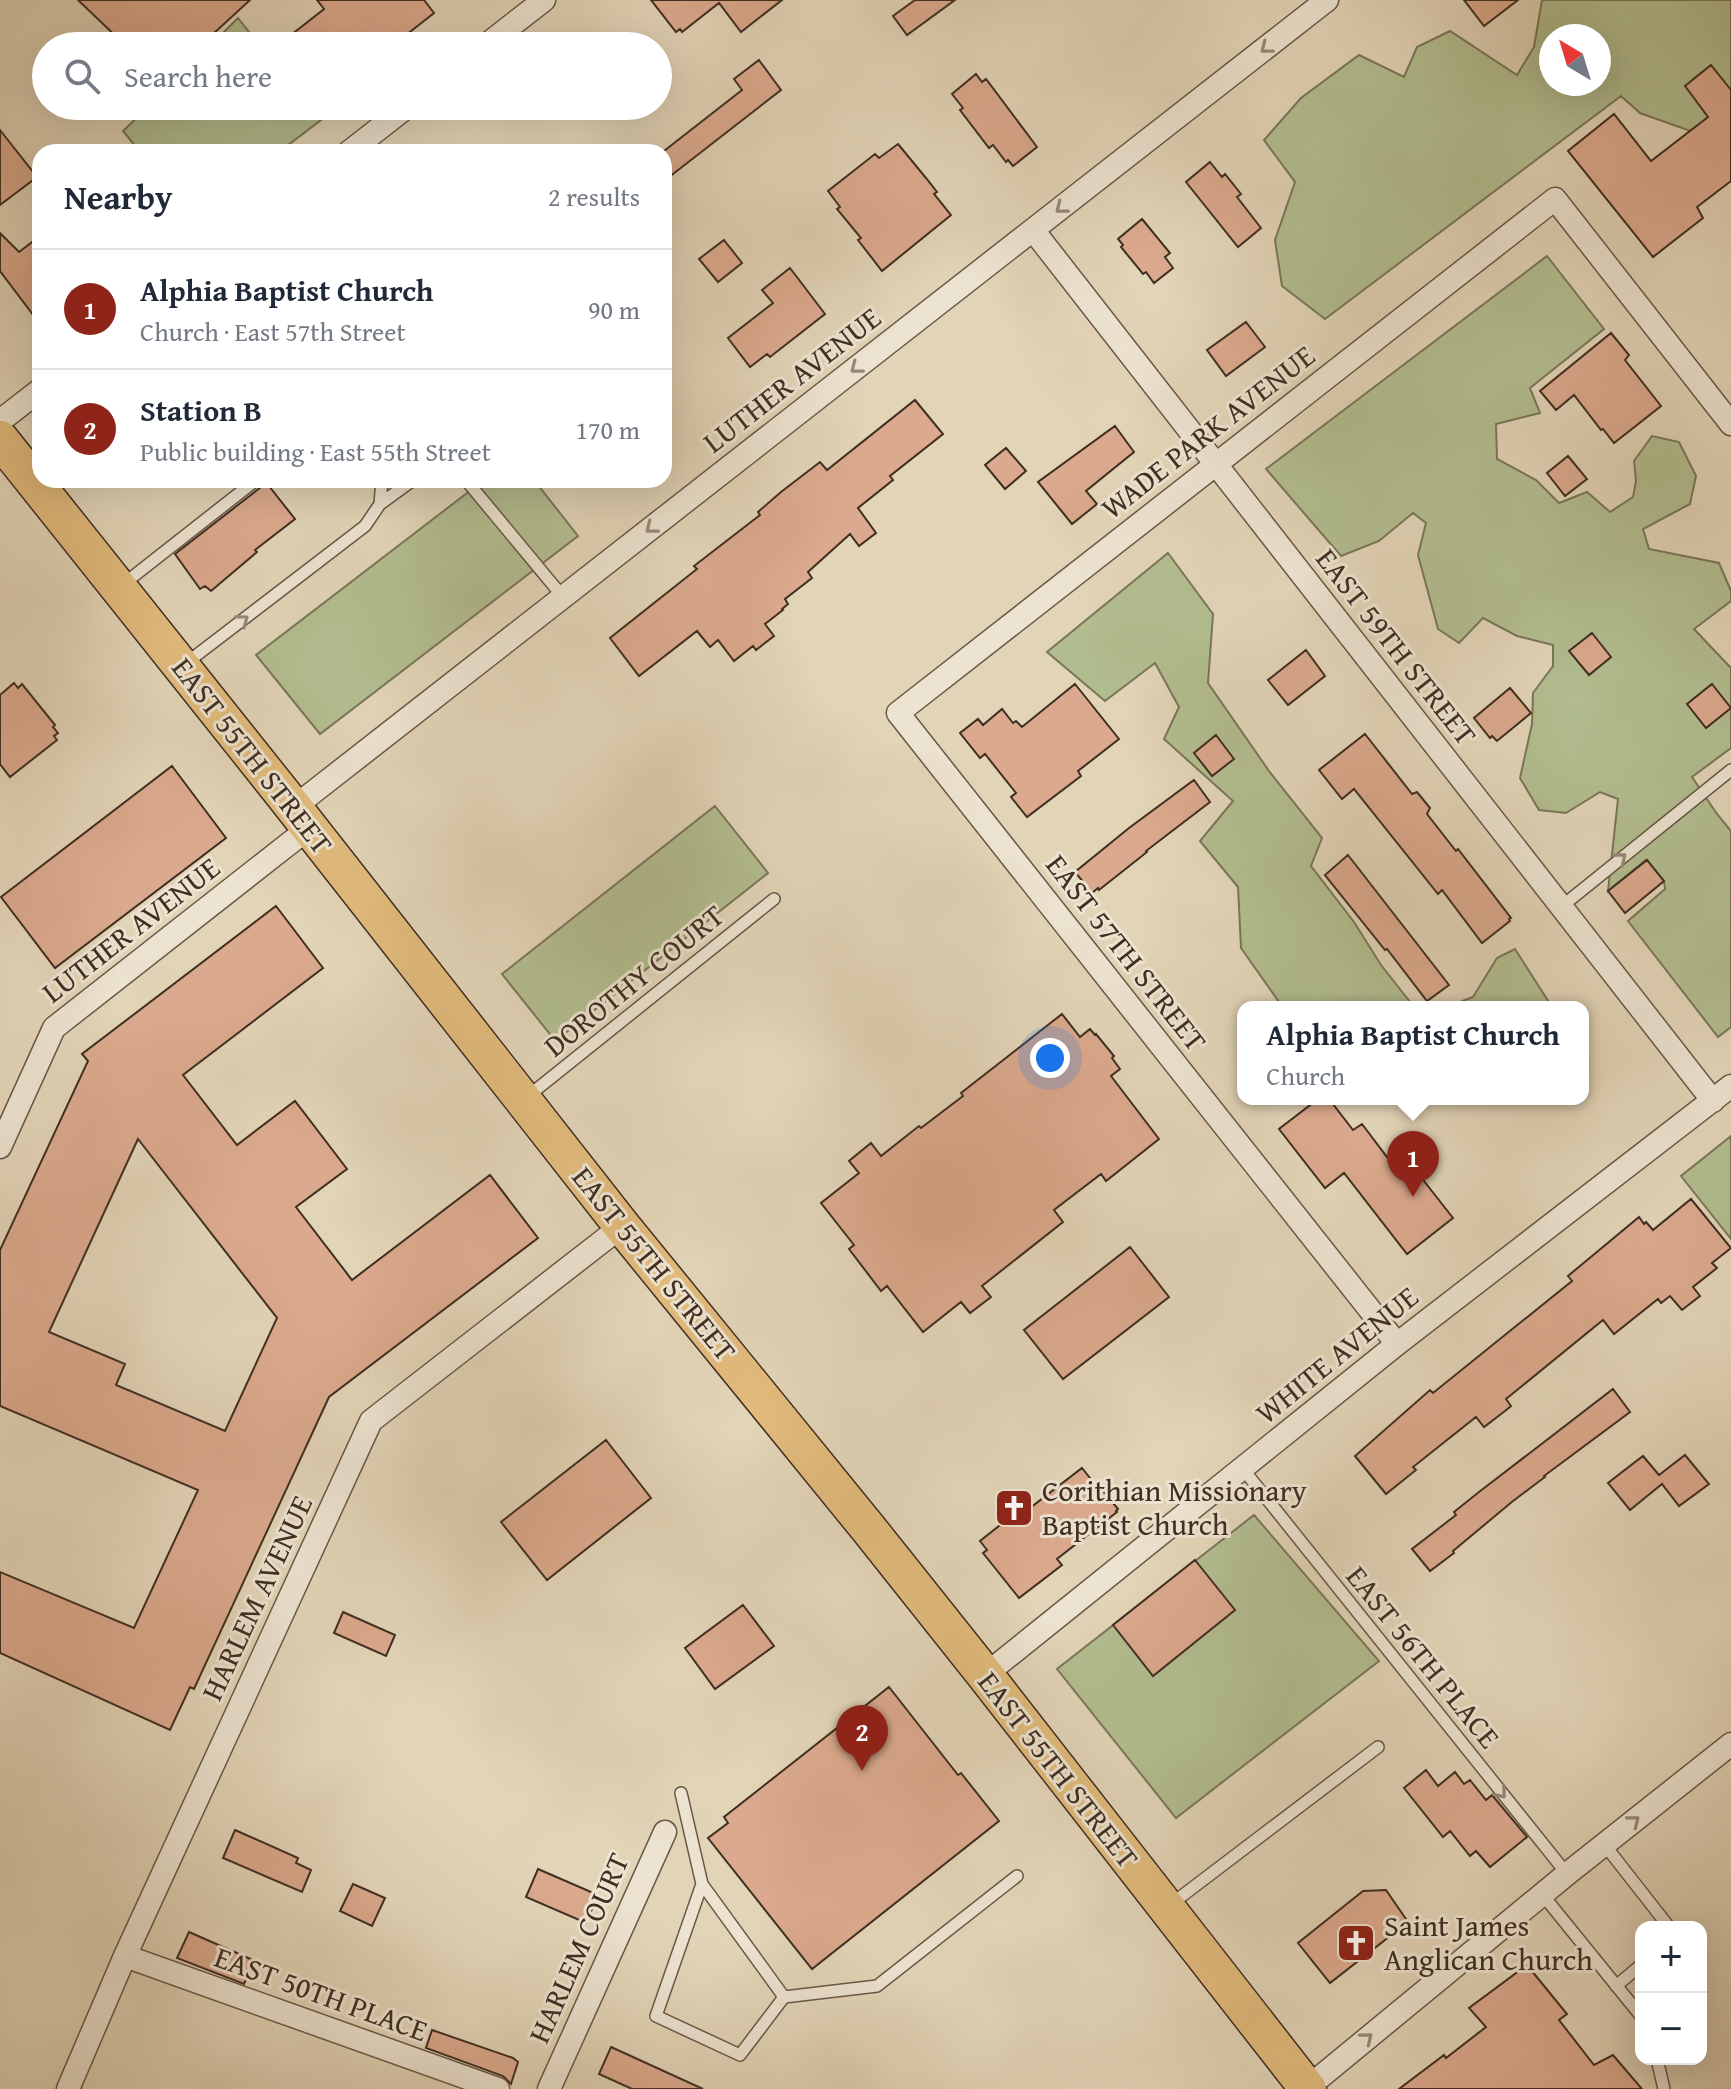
<!DOCTYPE html>
<html lang="en">
<head>
<meta charset="utf-8">
<style>
	body { margin:0; font-family:"Gentium Book Plus",serif; background:#f6f6f7; color:#1f2937 }
	.controls { position:absolute; right:24px; bottom:24px; display:grid; overflow:hidden; border-radius:16px; box-shadow:0 8px 32px #0002 }
	.controls button { width:72px; height:72px; display:grid; place-items:center; padding:0; border:0; border-bottom:2px solid #e0e1e3; background:#fff; color:#1f2937; font:40px sans-serif }
	.compass { position:absolute; left:1539px; top:24px; width:72px; height:72px; border-radius:50%; background:#fff; box-shadow:0 8px 32px #0002; rotate:322deg }
	.you { position:absolute; left:1050px; top:1058px; width:28px; height:28px; margin:-20px; border:6px solid #fff; border-radius:50%; background:#1a73e8; box-shadow:0 0 0 12px #1a73e833 }
	.badge { display:grid; place-items:center; width:52px; height:52px; border-radius:50%; background:#8f2418; color:#fff; font-size:26px; font-weight:700 }
	.pin { position:absolute; translate:-50% -66px; filter:drop-shadow(0 2px 4px #0008) }
	.pin::after { content:''; position:absolute; top:42px; width:28px; height:24px; background:inherit; clip-path:polygon(0 0,100% 0,50% 100%) }
	.popup { position:absolute; left:1237px; top:1001px; width:352px; height:104px; box-sizing:border-box; display:grid; place-content:center; border-radius:16px; background:#fff; filter:drop-shadow(0 2px 6px #0005); font-size:26px; white-space:nowrap; color:#747a83 }
	.popup b { font-size:30px; color:#1f2937 }
	.popup::after { content:''; position:absolute; left:50%; top:100%; margin-left:-16px; border:16px solid transparent; border-top-color:#fff }
	.list { margin:0; padding:0; list-style:none }
	h2 { display:flex; justify-content:space-between; align-items:center; height:104px; margin:0; padding:0 32px; font-size:34px }
	h2 small { font-size:26px; font-weight:400; color:#747a83 }
	.list li { display:grid; grid-template-columns:52px 1fr auto; gap:24px; align-items:center; box-sizing:border-box; height:120px; padding:0 32px; border-top:2px solid #e0e1e3 }
	.list b { display:block; font-size:30px; white-space:nowrap }
	.list p { margin:0; font-size:26px; white-space:nowrap; color:#747a83 }
	.list em { font-size:26px; font-style:normal; color:#747a83 }
	.icon { flex:none; width:44px; height:44px; fill:none; stroke:currentColor; stroke-width:2; stroke-linecap:round; stroke-linejoin:round }
	.map { position:relative; flex:none; width:1731px; height:2089px; overflow:hidden }
	.search { position:absolute; background:#fff; box-shadow:0 8px 32px #0002; left:32px; top:32px; width:640px; height:88px; display:flex; align-items:center; gap:20px; box-sizing:border-box; padding:0 28px; border-radius:44px; color:#747a83; font-size:30px }
	.panel { position:absolute; background:#fff; box-shadow:0 8px 32px #0002; left:32px; top:144px; width:640px; height:344px; border-radius:24px }
	.map>svg:first-child { display:block }
	.green { fill:#b2bd8f; stroke:#797658; stroke-width:2; fill-rule:evenodd }
	.building { fill:#dba98d; stroke:#402e22; stroke-width:2; fill-rule:evenodd }
	.lines { fill:none; stroke-linecap:round; stroke-linejoin:round }
	.lane-casing { stroke:#685847; stroke-width:14 }
	.street-casing { stroke:#685847; stroke-width:25 }
	.primary-casing { stroke:#402e22; stroke-width:39 }
	.lane { stroke:#ece3d0; stroke-width:11 }
	.street { stroke:#ece3d0; stroke-width:22 }
	.primary { stroke:#e1ba7c; stroke-width:36 }
	.oneway { stroke:#968879 }
	.labels { text-anchor:middle; stroke-width:6; stroke-linejoin:round; paint-order:stroke }
	.street-label { font-size:30px; fill:#402e22; stroke:#ece3d0 }
	.poi-label { font-size:30px; fill:#402e22; stroke:#ece3d0; text-anchor:start }
</style>
</head>
<body>
<div class="map">
<svg width="1731" height="2089" viewBox="0 0 1731 2089">
	<rect width="100%" height="100%" fill="#e2d4b7"/>
	<filter id="stains"><feTurbulence type="fractalNoise" baseFrequency=".0025" numOctaves="4"/><feColorMatrix values="0 0 0 0 .2 0 0 0 0 .09 0 0 0 0 .02 0 0 0 .5 -.17"/></filter>
	<radialGradient id="worn" r=".72"><stop offset=".6" stop-color="#630" stop-opacity="0"/><stop offset="1" stop-color="#630" stop-opacity=".3"/></radialGradient>
	<path class="green" d="M1542,0H1731V170L1702,135L1640,113L1621,96L1325,319L1282,286L1275,240L1295,182L1264,140L1301,98L1359,55L1404,77L1417,47L1450,31L1517,75L1534,47ZM1551,36H1599V84H1551Z
		M238,18L260,46H210Z
		M149,106H310L321,120L279,152H140L123,131Z
		M1547,256L1604,329L1530,388L1540,413L1496,424L1497,459L1536,480L1559,503L1587,492L1610,512L1633,497L1636,481L1634,461L1652,436L1679,442L1696,476L1690,504L1643,529L1649,549L1719,563L1731,591V601L1694,629L1731,668V748L1692,777L1717,814L1731,831V1027L1718,1037L1628,921L1665,889L1664,881L1646,860L1608,891L1618,799L1600,792L1566,813L1539,810L1520,778L1532,724L1533,693L1553,666V645L1517,636L1483,618L1459,643L1438,629L1418,555L1426,523L1413,513L1379,541L1341,556L1266,469Z
		M484,480H534L578,536L320,734L256,655Z
		M1168,553L1213,614L1208,683L1269,771L1322,838L1311,866L1354,922L1381,965L1414,1007H1280L1279,1002L1241,948L1238,887L1200,841L1233,801L1164,739L1179,707L1155,663L1105,701L1047,652Z
		M715,806L768,873L559,1038H553L502,974Z
		M1515,949L1552,1007H1447L1473,997L1497,958Z
		M1731,1136V1239L1681,1176Z
		M1254,1515L1379,1661L1176,1818L1057,1669Z"/>
	<path class="building" d="M78,0H250L200,46H126Z
		M317,0H424L434,13L392,46H277L324,9Z
		M651,0H782L741,32L719,3L682,32L680,29L676,32Z
		M915,0H955L907,35L893,16Z
		M1464,0H1518L1484,26Z
		M759,60L781,90L664,181V151L742,90L734,79Z
		M1711,65L1731,90V181L1697,207L1703,218L1653,257L1568,151L1614,114L1651,161L1708,117L1685,86Z
		M976,74L982,82L986,79L1037,147L1013,166L1008,160L1006,162L993,145L989,148L960,110L963,108L952,94Z
		M0,130L37,177L0,205Z
		M898,144L926,178L937,192L934,194L951,215L882,271L858,240L861,238L837,209L840,207L828,191L875,154L879,158Z
		M1210,162L1222,177L1225,174L1241,194L1237,197L1261,228L1238,247L1186,182Z
		M1142,219L1170,253L1165,257L1173,268L1154,283L1146,272L1143,274L1121,247L1123,245L1118,239Z
		M0,233L19,252L40,236V324L0,271Z
		M724,240L742,263L718,282L699,259Z
		M790,268L825,314L770,357L767,354L750,367L728,338L773,303L762,290Z
		M1246,322L1265,347L1226,376L1207,350Z
		M1611,333L1629,355L1625,360L1661,406L1614,443L1603,429L1601,430L1574,395L1556,410L1540,391Z
		M915,400L943,434L890,476L893,480L858,508L876,533L859,546L850,534L808,572L812,578L785,599L788,604L782,609L783,610L765,624L774,636L756,650L753,646L734,661L718,640L710,647L697,631L639,676L610,638L697,569L694,566L760,515L758,512L781,492L820,462L827,470Z
		M1115,426L1134,452L1086,491L1097,504L1072,524L1038,482Z
		M1006,448L1026,471L1005,489L985,465Z
		M1568,456L1587,479L1565,496L1547,473Z
		M265,481L295,519L255,550L257,552L211,591L205,586L200,589L175,554L261,487Z
		M1592,633L1611,657L1589,675L1569,651Z
		M1306,650L1325,676L1288,705L1268,680Z
		M14,683L18,688L22,684L55,725L53,727L58,733L54,736L57,740L10,777L0,764V695Z
		M1075,684L1119,739L1078,771L1081,776L1027,817L1011,797L1016,793L985,754L980,758L960,733L978,719L983,725L1002,709L1013,723L1016,721L1022,727Z
		M1712,684L1731,708L1706,728L1687,704Z
		M1510,688L1531,713L1497,741L1492,736L1490,738L1474,718Z
		M1365,734L1412,794L1417,792L1430,808L1427,814L1456,851L1458,849L1511,918L1509,919L1510,921L1482,943L1442,890L1438,894L1354,789L1342,799L1319,770Z
		M1216,735L1234,759L1212,776L1194,753Z
		M172,766L226,838L55,968L1,897Z
		M1194,780L1210,802L1146,851L1147,852L1099,890L1098,888L1092,893L1075,872L1129,828Z
		M1348,855L1449,985L1427,1001L1387,949L1385,950L1325,875Z
		M1647,860L1664,881L1625,913L1608,891Z
		M276,906L323,968L183,1075L237,1145L295,1101L347,1169L296,1207L352,1280L490,1175L538,1238L329,1397L194,1689L190,1687L170,1730L0,1653V1572L134,1628L198,1490L0,1406V1250L88,1061L82,1054ZM138,1139L277,1318L225,1431L116,1385L125,1364L49,1332Z
		M1062,1014L1080,1037L1090,1029L1095,1035L1096,1034L1114,1056L1112,1058L1120,1069L1111,1076L1159,1139L1106,1181L1101,1174L1054,1210L1063,1222L982,1286L991,1297L970,1313L961,1302L923,1332L887,1286L881,1291L849,1249L854,1245L821,1203L859,1173L849,1161L871,1143L881,1156L919,1126L921,1128L963,1096L961,1093Z
		M1318,1099H1329L1353,1130L1362,1124L1387,1157L1391,1154L1394,1158L1402,1153L1453,1218L1407,1254L1344,1173L1325,1188L1279,1129Z
		M1691,1199L1731,1248L1712,1263L1717,1268L1693,1287L1700,1296L1682,1310L1670,1296L1661,1303L1658,1299L1614,1334L1603,1320L1506,1399L1511,1406L1505,1411L1484,1427L1476,1417L1413,1467L1416,1470L1386,1494L1355,1456L1430,1390L1433,1393L1572,1281L1568,1276L1639,1217L1644,1224L1646,1222L1653,1230Z
		M1130,1247L1169,1297L1063,1379L1024,1330Z
		M1613,1389L1630,1412L1544,1476L1545,1477L1513,1501L1453,1551L1454,1553L1430,1571L1412,1549L1456,1515L1454,1512L1479,1492Z
		M606,1440L651,1498L547,1580L501,1522Z
		M1685,1455L1709,1484L1679,1506L1662,1484L1630,1510L1608,1483L1643,1456L1659,1475Z
		M1082,1468L1098,1488L1100,1487L1118,1509L1116,1511L1117,1512L1057,1559L1062,1565L1019,1598L983,1553L987,1550L980,1541L1014,1514L1017,1518Z
		M1195,1560L1235,1610L1153,1676L1113,1625Z
		M743,1605L774,1646L715,1689L685,1648Z
		M343,1612L395,1635L386,1656L334,1633Z
		M889,1687L958,1775L961,1773L999,1821L812,1969L708,1838L728,1823L724,1817Z
		M1426,1770L1438,1786L1455,1772L1464,1784L1470,1780L1486,1800L1492,1795L1527,1837L1490,1867L1476,1851L1470,1856L1450,1831L1443,1837L1404,1788Z
		M235,1830L298,1858L296,1863L311,1870L302,1892L223,1858Z
		M538,1869L598,1895L586,1923L526,1897Z
		M353,1884L385,1898L372,1926L340,1911Z
		M1386,1890L1408,1922L1330,1983L1298,1943L1363,1891Z
		M189,1932L255,1961L244,1984L177,1958Z
		M1527,1965L1567,2014L1559,2020L1594,2065L1613,2055L1642,2089H1399L1444,2055L1446,2058L1486,2027L1469,2008Z
		M432,2030L513,2058L518,2062L511,2084L503,2076L426,2048Z
		M611,2047L703,2089H632L599,2074Z"/>
	<g class="lines">
		<defs>
			<path id="lane" d="M466,480L563,597
				M380,504L413,480
				M121,586L256,480
				M185,664L365,526L380,504L382,480
				M1561,907L1731,770
				M527,1097L774,899
				M1243,1469L1567,1874
				M681,1793L702,1884L656,2016L740,2055L784,1997L702,1884
				M1604,1844L1669,1927
				M1542,1894L1641,2016
				M1170,1905L1378,1747
				M1616,1986L1641,1965
				M784,1997L877,1986L1017,1876
				M1657,2059L1664,2089"/>
			<path id="street" d="M485,46L544,0
				M349,152L408,106
				M1033,230L1713,1101
				M0,421L40,390
				M293,808L1327,0
				M0,1147L54,1028L309,828
				M1397,1344L898,713L1555,199L1731,424
				M985,1675L1397,1344L1731,1086
				M125,1956L498,2089
				M1307,2088L1567,1874L1731,1744
				M68,2089L125,1956L371,1421L622,1226
				M549,2089L665,1832"/>
			<path id="primary" d="M0,439L283,794L622,1226L868,1528L985,1675L1308,2089"/>
		</defs>
		<use href="#lane" class="lane-casing"/>
		<use href="#street" class="street-casing"/>
		<use href="#primary" class="primary-casing"/>
		<use href="#lane" class="lane"/>
		<use href="#street" class="street"/>
		<use href="#primary" class="primary"/>
	</g>
	<defs><path id="oneway-chevron" d="M-2-3.5L2.5 0L-2 3.5" fill="none" stroke-width="1.6" stroke-linecap="round" stroke-linejoin="round" transform="scale(2)"/></defs>
	<g class="oneway">
		<use href="#oneway-chevron" transform="translate(1266 48) rotate(142)"/>
		<use href="#oneway-chevron" transform="translate(1061 208) rotate(142)"/>
		<use href="#oneway-chevron" transform="translate(856 368) rotate(142)"/>
		<use href="#oneway-chevron" transform="translate(651 528) rotate(142)"/>
		<use href="#oneway-chevron" transform="translate(243 620) rotate(-37)"/>
		<use href="#oneway-chevron" transform="translate(1621 858) rotate(-39)"/>
		<use href="#oneway-chevron" transform="translate(1501 1793) rotate(51)"/>
		<use href="#oneway-chevron" transform="translate(1634 1821) rotate(-38)"/>
		<use href="#oneway-chevron" transform="translate(1367 2038) rotate(-39)"/>
	</g>
	<defs>
		<symbol id="church-square" viewBox="-11 -11 22 22"><rect x="-9" y="-9" width="18" height="18" rx="4" fill="#8f2418" stroke="#ece3d0"/><path d="M-1.2-6h2.4v3.5h3.3v2.4h-3.3V6h-2.4V-.1h-3.3v-2.4h3.3Z" fill="#fff"/></symbol>
	</defs>
	<g fill-rule="evenodd">
		<use href="#church-square" x="992" y="1486" width="44" height="44"/>
		<use href="#church-square" x="1334" y="1921" width="44" height="44"/>
	</g>
	<g class="labels">
		<g class="street-label">
			<text transform="translate(792 380) rotate(-38)" y="10">LUTHER AVENUE</text>
			<text transform="translate(1208 432) rotate(-38)" y="10">WADE PARK AVENUE</text>
			<text transform="translate(1396 647) rotate(52)" y="10">EAST 59TH STREET</text>
			<text transform="translate(252 756) rotate(52)" y="10">EAST 55TH STREET</text>
			<text transform="translate(131 930) rotate(-38)" y="10">LUTHER AVENUE</text>
			<text transform="translate(1126 953) rotate(52)" y="10">EAST 57TH STREET</text>
			<text transform="translate(634 981) rotate(-39)" y="10">DOROTHY COURT</text>
			<text transform="translate(654 1264) rotate(51)" y="10">EAST 55TH STREET</text>
			<text transform="translate(1337 1355) rotate(-39)" y="10">WHITE AVENUE</text>
			<text transform="translate(257 1598) rotate(-65)" y="10">HARLEM AVENUE</text>
			<text transform="translate(1423 1657) rotate(51)" y="10">EAST 56TH PLACE</text>
			<text transform="translate(1058 1770) rotate(52)" y="10">EAST 55TH STREET</text>
			<text transform="translate(579 1948) rotate(-66)" y="10">HARLEM COURT</text>
			<text transform="translate(321 1994) rotate(20)" y="10">EAST 50TH PLACE</text>
		</g>
		<g class="poi-label">
			<text x="1042" y="1501">Corithian Missionary<tspan x="1042" dy="34">Baptist Church</tspan></text>
			<text x="1384" y="1936">Saint James<tspan x="1384" dy="34">Anglican Church</tspan></text>
		</g>
	</g>
	<rect width="100%" height="100%" filter="url(#stains)"/>
	<rect width="100%" height="100%" fill="url(#worn)"/>
</svg>
<div class="controls">
<button>+</button>
<button>−</button>
</div>
<svg class="compass" viewBox="-18 -18 36 36"><path d="M0-13l5 13h-10z" fill="#e53935"/><path d="M0 13l5-13h-10z" fill="#747a83"/></svg>
<div class="you"></div>
<div class="pin badge" style="left:1413px;top:1197px">1</div>
<div class="popup"><b>Alphia Baptist Church</b>Church</div>
<div class="pin badge" style="left:862px;top:1771px">2</div>
<div class="search"><svg class="icon" aria-label="search" viewBox="0 0 24 24"><circle cx="10" cy="10" r="6"/><path d="M15 15l6 6"/></svg>Search here</div>
<section class="panel">
<h2>Nearby<small>2 results</small></h2>
<ul class="list">
<li><span class="badge">1</span><div><b>Alphia Baptist Church</b><p>Church · East 57th Street</p></div><em>90 m</em></li>
<li><span class="badge">2</span><div><b>Station B</b><p>Public building · East 55th Street</p></div><em>170 m</em></li>
</ul>
</section>
</div>
</body>
</html>
